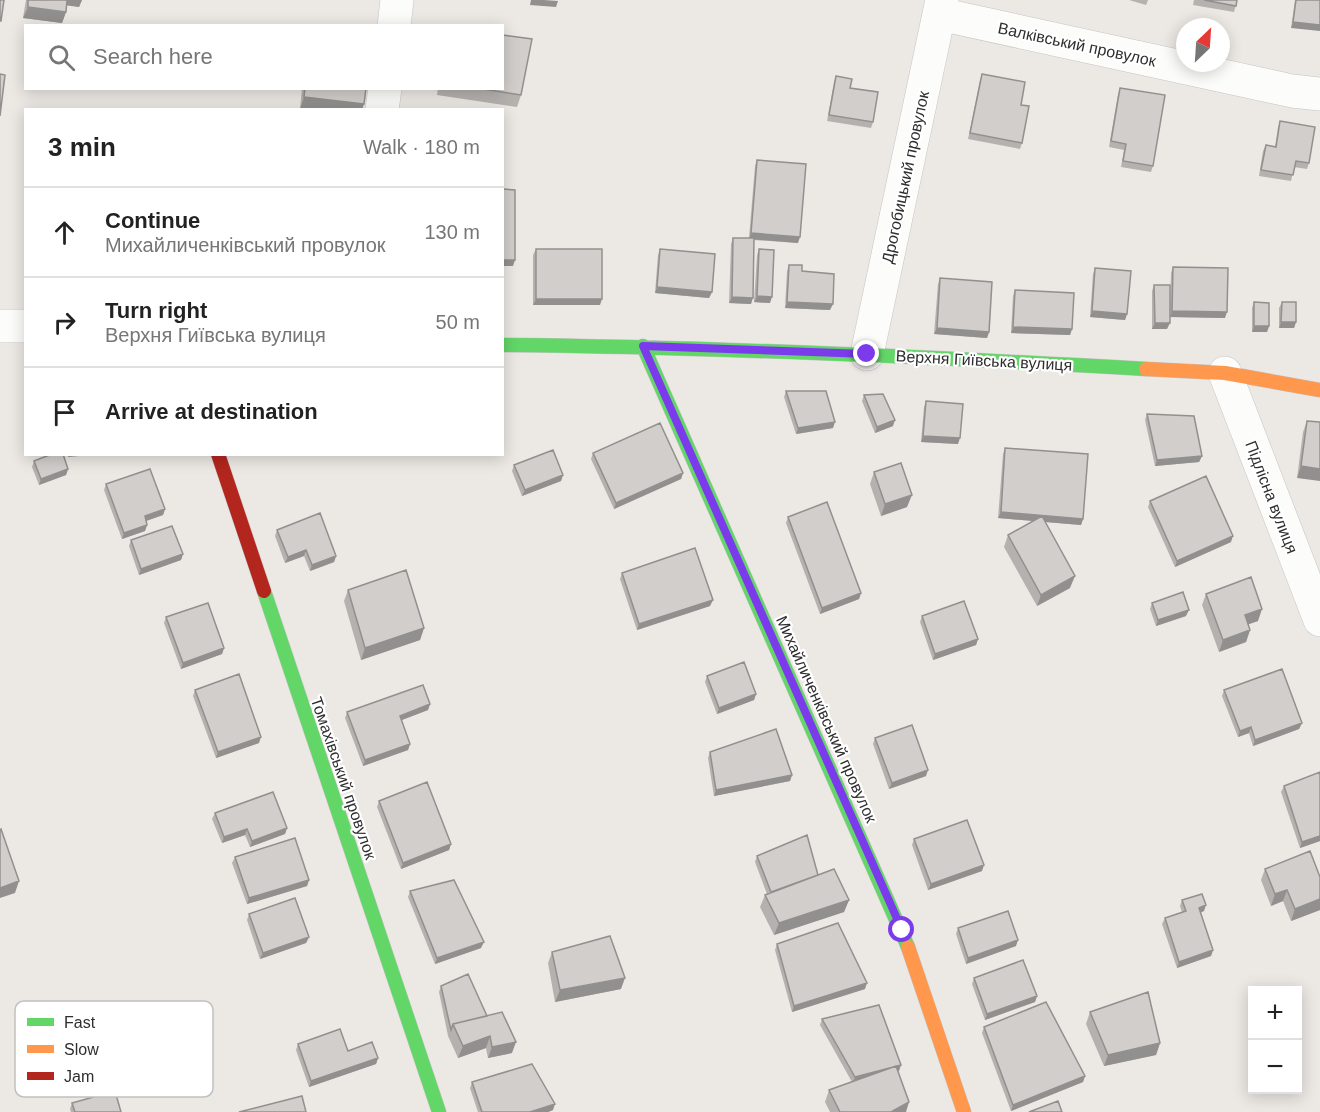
<!DOCTYPE html>
<html lang="en">
<head>
<meta charset="utf-8">
<style>
	body { margin:0; font-family:Arial,sans-serif; background:#f2f2f2; color:#222 }
	.controls { position:absolute; right:18px; bottom:18px; display:grid; overflow:hidden; border-radius:0px; box-shadow:0 3px 15px #0003 }
	.controls button { width:54px; height:54px; display:grid; place-items:center; padding:0; border:0; border-bottom:2px solid #e0e0e0; background:#fff; color:#222; font:30px sans-serif }
	.compass { position:absolute; left:1176px; top:18px; width:54px; height:54px; border-radius:50%; background:#fff; box-shadow:0 3px 15px #0003; rotate:25deg }
	.stop { position:absolute; width:18px; height:18px; margin:-14px; border:4px solid #7c3aed; border-radius:50%; background:#fff }
	.stop.end { background:#7c3aed; border-color:#fff; box-shadow:0 2px 6px #0008 }
	.list { margin:0; padding:0; list-style:none }
	h2 { display:flex; justify-content:space-between; align-items:center; height:78px; margin:0; padding:0 24px; font-size:26px }
	h2 small { font-size:20px; font-weight:400; color:#767676 }
	.list li { display:grid; grid-template-columns:39px 1fr auto; gap:18px; align-items:center; box-sizing:border-box; height:90px; padding:0 24px; border-top:2px solid #e0e0e0 }
	.list b { display:block; font-size:22px; white-space:nowrap }
	.list p { margin:0; font-size:20px; white-space:nowrap; color:#767676 }
	.list em { font-size:20px; font-style:normal; color:#767676 }
	.icon { flex:none; width:33px; height:33px; fill:none; stroke:currentColor; stroke-width:2; stroke-linecap:round; stroke-linejoin:round }
	.map { position:relative; flex:none; width:1320px; height:1112px; overflow:hidden }
	.search { position:absolute; background:#fff; box-shadow:0 3px 15px #0003; left:24px; top:24px; width:480px; height:66px; display:flex; align-items:center; gap:15px; box-sizing:border-box; padding:0 21px; border-radius:0px; color:#767676; font-size:22px }
	.panel { position:absolute; background:#fff; box-shadow:0 3px 15px #0003; left:24px; top:108px; width:480px; height:348px; border-radius:0px }
	.map>svg:first-child { display:block }
	.lines { fill:none; stroke-linecap:round; stroke-linejoin:round }
	.street-casing { stroke:#c5c4c5; stroke-width:34 }
	.fast-casing { stroke:#c5c4c5; stroke-width:15 }
	.slow-casing { stroke:#c5c4c5; stroke-width:15 }
	.jam-casing { stroke:#c5c4c5; stroke-width:15 }
	.street { stroke:#fcfcfb; stroke-width:33 }
	.fast { stroke:#63d668; stroke-width:14 }
	.slow { stroke:#ff974d; stroke-width:14 }
	.jam { stroke:#b3261e; stroke-width:14 }
	.wall { fill:#b4b1af }
	.shaded-wall { fill:#92908e }
	.building { fill:#d1cecb; stroke:#92908e; stroke-width:1.5 }
	.route { stroke:#7c3aed; stroke-width:8 }
	.labels { text-anchor:middle; stroke-width:4.5; stroke-linejoin:round; paint-order:stroke }
	.street-label { font-size:16px; fill:#2e2e2e; stroke:#fff }
	.key { fill:#fff; stroke:#c0c0c0; stroke-width:1.5 }
	.key-label { font-size:16px; fill:#2e2e2e }
</style>
</head>
<body>
<div class="map">
<svg width="1320" height="1112" viewBox="0 0 1320 1112">
	<rect width="100%" height="100%" fill="#ece8e4"/>
	<g class="lines">
		<defs>
			<path id="street" d="M939,14L1292,91L1320,94
				M394,26L397,0
				M382,110L385,88
				M0,326H26
				M867,354L942,0
				M1225,373L1320,620"/>
			<path id="fast" d="M502,345C717,347 932,357 1146,369
				M643,346L908,947
				M264,591L439,1112"/>
			<path id="slow" d="M1146,369L1225,373L1320,390
				M908,947L964,1112"/>
			<path id="jam" d="M218,454L264,591"/>
		</defs>
		<use href="#street" class="street-casing"/>
		<use href="#fast" class="fast-casing"/>
		<use href="#slow" class="slow-casing"/>
		<use href="#jam" class="jam-casing"/>
		<use href="#street" class="street"/>
		<use href="#fast" class="fast"/>
		<use href="#slow" class="slow"/>
		<use href="#jam" class="jam"/>
	</g>
	<path class="wall" d="M26,0H82L79,7L67,5L66,12L62,23L23,18Z
		M1129,0H1148L1146,5Z
		M1194,0H1237L1234,12L1193,5Z
		M1295,0H1320L1291,28Z
		M982,74L1021,105L1022,143L1020,149L968,139L980,80Z
		M836,76L850,88L873,122L871,128L827,121L834,82Z
		M302,88H366L362,110L300,109Z
		M438,88H502L521,95L517,107L437,95Z
		M1120,88L1153,166L1151,172L1121,167L1124,150L1109,147L1118,94Z
		M1280,121L1309,163L1307,169L1294,167L1291,181L1259,176L1263,151L1266,145L1275,147L1278,127Z
		M757,160L798,243L754,240L751,304L729,303L731,244L733,238H749L755,166Z
		M536,249L600,305H533V255Z
		M660,249L712,292L709,298L655,293L658,255Z
		M759,249L770,303L754,302L757,255Z
		M789,265L802,271L830,310L785,308L787,271Z
		M1173,267L1225,318L1170,317L1171,273Z
		M1095,268L1127,314L1125,320L1090,317L1093,274Z
		M940,278L989,332L987,338L934,334L938,284Z
		M1154,285L1167,329H1152V291Z
		M1015,290L1072,329L1070,335L1011,333L1013,296Z
		M1254,302L1269,326L1267,332H1252V308Z
		M1282,302L1296,322L1294,328H1279V308Z
		M786,391L833,428L796,434L784,397Z
		M864,395L893,426L875,433L862,401Z
		M926,401L958,444L921,442L924,407Z
		M1147,414L1202,456L1199,462L1155,466L1145,420Z
		M1307,421L1320,422L1297,478L1303,432Z
		M1005,448L1083,519L1081,525L1045,522L1070,588L1037,606L1004,547L1008,535L1033,521L998,518L1003,454Z
		M593,453L683,473L681,479L614,509L591,459Z
		M34,461L68,469L66,475L39,485L32,467Z
		M514,465L563,475L561,481L522,496L512,471Z
		M874,472L907,507L881,516L870,484Z
		M106,484L165,509L163,515L146,521L147,525L145,531L122,539L104,490Z
		M1150,501L1231,542L1175,567L1148,507Z
		M788,517L861,593L859,599L820,614L786,523Z
		M277,530L336,556L334,562L310,571L304,556L285,563L275,536Z
		M131,540L183,554L181,560L139,575L129,546Z
		M622,573L710,606L637,630L620,579Z
		M348,590L424,628L420,640L361,660L344,601Z
		M1206,594L1258,621L1248,624L1250,630L1246,642L1219,652L1202,605Z
		M1152,603L1186,616L1156,626L1150,609Z
		M922,616L978,639L976,645L933,660L920,622Z
		M166,617L224,648L222,654L181,669L164,623Z
		M707,676L756,694L754,700L717,714L705,682Z
		M195,690L259,743L216,758L193,696Z
		M1224,690L1302,723L1299,729L1253,746L1249,733L1238,737L1222,696Z
		M430,704L428,710L401,720L410,744L408,750L363,766L345,718L347,712Z
		M875,738L926,776L889,789L873,744Z
		M710,752L792,775L790,781L714,796L708,758Z
		M1284,786L1320,841L1300,848L1281,792Z
		M379,801L451,844L449,850L401,869L377,807Z
		M215,813L287,828L285,834L250,847L245,835L222,843L212,819Z
		M914,839L982,871L928,890L912,845Z
		M757,856L818,875L849,900L844,912L774,935L760,907L765,895L767,894L755,862Z
		M235,857L309,880L307,886L247,904L232,863Z
		M1265,869L1320,877V910L1291,921L1283,901L1271,906L1261,880Z
		M410,891L481,948L435,964L408,897Z
		M1182,900L1204,911L1200,913L1213,950L1211,956L1177,968L1162,924L1165,918L1182,912L1180,906Z
		M249,914L309,937L306,943L260,959L247,920Z
		M958,928L1016,946L966,964L956,934Z
		M777,944L865,989L792,1012L775,950Z
		M552,952L621,989L555,1002L548,963Z
		M974,978L1037,996L1035,1002L985,1020L972,984Z
		M441,986L487,1016L512,1053L488,1058L486,1048L458,1058L448,1036L439,992Z
		M1090,1012L1160,1043L1156,1055L1104,1066L1086,1024Z
		M822,1019L901,1065L898,1071L906,1112H830L825,1102L829,1090L852,1082L820,1025Z
		M984,1027L1085,1076L1083,1082L1011,1111L982,1033Z
		M298,1044L348,1051L378,1058L376,1064L309,1087L296,1050Z
		M472,1082L553,1110L548,1112H478L470,1088Z
		M72,1103L121,1112H71L70,1109Z"/>
	<path class="shaded-wall" d="M66,0H82L79,7L64,5Z
		M531,0H544L558,1L556,7L530,5Z
		M28,7L66,12L62,23L23,18Z
		M1293,22L1320,25V31L1291,28Z
		M304,97L364,104L362,110L300,109Z
		M751,233L800,237L798,243L749,239Z
		M502,260H515L513,266H502Z
		M657,287L712,292L709,298L655,293Z
		M757,296L772,297L770,303L754,302Z
		M732,297L753,298L751,304L729,303Z
		M536,299H602L600,305H533Z
		M787,302L833,304L830,310L785,308Z
		M1092,311L1127,314L1125,320L1090,317Z
		M1172,311L1227,312L1225,318L1170,317Z
		M1281,322H1296L1294,328H1279Z
		M1155,323H1170L1167,329H1152Z
		M1254,326H1269L1267,332H1252Z
		M1013,327L1072,329L1070,335L1011,333Z
		M937,328L989,332L987,338L934,334Z
		M895,420L893,426L875,433L877,427Z
		M835,422L833,428L796,434L798,428Z
		M923,436L960,438L958,444L921,442Z
		M69,454H100L68,457Z
		M1202,456L1199,462L1155,466L1157,460Z
		M1301,466L1320,469V481L1297,478Z
		M68,469L66,475L39,485L41,479Z
		M683,473L681,479L614,509L616,503Z
		M563,475L561,481L522,496L525,490Z
		M912,495L907,507L881,516L885,504Z
		M165,509L163,515L143,522L145,516Z
		M1001,512L1083,519L1081,525L998,518Z
		M147,525L145,531L122,539L124,533Z
		M1233,536L1231,542L1175,567L1177,561Z
		M306,550L304,556L285,563L288,557Z
		M183,554L181,560L139,575L141,569Z
		M336,556L334,562L310,571L312,565Z
		M1075,576L1070,588L1037,606L1041,595Z
		M861,593L859,599L820,614L822,608Z
		M713,600L710,606L637,630L639,624Z
		M1262,609L1258,621L1241,627L1245,615Z
		M1189,610L1186,616L1156,626L1158,620Z
		M424,628L420,640L361,660L365,648Z
		M1250,630L1246,642L1219,652L1223,640Z
		M978,639L976,645L933,660L935,654Z
		M224,648L222,654L181,669L183,663Z
		M756,694L754,700L717,714L719,708Z
		M430,704L428,710L397,722L400,716Z
		M1302,723L1299,729L1253,746L1255,740Z
		M1251,727L1249,733L1238,737L1240,731Z
		M261,737L259,743L216,758L218,752Z
		M410,744L408,750L363,766L365,760Z
		M928,770L926,776L889,789L892,783Z
		M792,775L790,781L714,796L716,790Z
		M287,828L285,834L250,847L252,841Z
		M247,829L245,835L222,843L224,837Z
		M1320,836V841L1300,848L1302,842Z
		M451,844L449,850L401,869L403,863Z
		M984,865L982,871L928,890L931,884Z
		M309,880L307,886L247,904L249,898Z
		M19,881L15,893L0,898V888Z
		M1287,890L1283,901L1271,906L1275,894Z
		M1320,899V910L1291,921L1295,909Z
		M849,900L844,912L774,935L779,923Z
		M1206,905L1204,911L1196,914L1199,908Z
		M309,937L306,943L260,959L263,953Z
		M1018,940L1016,946L966,964L968,958Z
		M484,942L481,948L435,964L437,958Z
		M1213,950L1211,956L1177,968L1179,962Z
		M625,978L621,989L555,1002L560,990Z
		M867,983L865,989L792,1012L794,1006Z
		M1037,996L1035,1002L985,1020L987,1014Z
		M490,1036L486,1048L458,1058L463,1046Z
		M516,1042L512,1053L488,1058L492,1047Z
		M1160,1043L1156,1055L1104,1066L1108,1055Z
		M378,1058L376,1064L309,1087L311,1081Z
		M901,1065L899,1071L853,1083L855,1077Z
		M1085,1076L1083,1082L1011,1111L1013,1105Z
		M909,1102L906,1112H891Z
		M555,1104L553,1110L548,1112H530Z"/>
	<path class="building" d="M0,0H4L1,21H0Z
		M28,0H67L66,12L28,7Z
		M1204,0H1237L1236,6Z
		M1296,0H1320V25L1293,22Z
		M502,35L532,39L521,95L477,88H502Z
		M0,74L5,75L0,116Z
		M982,74L1025,82L1021,105L1029,106L1022,143L970,133Z
		M836,76L852,79L850,88L878,92L873,122L829,115Z
		M305,88H366L364,104L304,97Z
		M1120,88L1165,95L1153,166L1123,161L1126,144L1111,141Z
		M1280,121L1315,127L1309,163L1296,161L1293,175L1261,170L1266,145L1276,147Z
		M757,160L806,164L800,237L751,233Z
		M502,189L515,190V260H502Z
		M733,238H754L753,298L732,297Z
		M536,249H602V299H536Z
		M660,249L715,254L712,292L657,287Z
		M759,249L774,250L772,297L757,296Z
		M789,265H802V271L834,274L833,304L787,302Z
		M1173,267L1228,268L1227,312L1172,311Z
		M1095,268L1131,271L1127,314L1092,311Z
		M940,278L992,282L989,332L937,328Z
		M1154,285H1170V323H1155Z
		M1015,290L1074,293L1072,329L1013,327Z
		M1254,302L1269,303V326H1254Z
		M1282,302H1296V322H1281Z
		M786,391H826L835,422L798,428Z
		M883,394L895,420L877,427L864,395Z
		M926,401L963,404L960,438L923,436Z
		M1147,414L1194,416L1202,456L1157,460Z
		M1307,421L1320,422V469L1301,466Z
		M660,423L683,473L616,503L593,453Z
		M1005,448L1088,454L1083,519L1001,512Z
		M553,450L563,475L525,490L514,465Z
		M52,454H63L68,469L41,479L34,461Z
		M901,463L912,495L885,504L874,472Z
		M150,469L165,509L145,516L147,525L124,533L106,484Z
		M1206,476L1233,536L1177,561L1150,501Z
		M827,502L861,593L822,608L788,517Z
		M320,513L336,556L312,565L306,550L288,557L277,530Z
		M1042,516L1075,576L1041,595L1008,535Z
		M172,526L183,554L141,569L131,540Z
		M695,548L713,600L639,624L622,573Z
		M406,570L424,628L365,648L348,590Z
		M1251,577L1262,609L1245,615L1250,630L1223,640L1206,594Z
		M1183,592L1189,610L1158,620L1152,603Z
		M964,601L978,639L935,654L922,616Z
		M208,603L224,648L183,663L166,617Z
		M744,662L756,694L719,708L707,676Z
		M1282,669L1302,723L1255,740L1251,727L1240,731L1224,690Z
		M239,674L261,737L218,752L195,690Z
		M423,685L430,704L400,716L410,744L365,760L347,712Z
		M912,725L928,770L892,783L875,738Z
		M776,729L792,775L716,790L710,752Z
		M1320,772V836L1302,842L1284,786Z
		M427,782L451,844L403,863L379,801Z
		M273,792L287,828L252,841L247,829L224,837L215,813Z
		M967,820L984,865L931,884L914,839Z
		M1,829L19,881L0,888V830Z
		M807,835L818,875L771,892L757,856Z
		M295,838L309,880L249,898L235,857Z
		M1310,851L1320,877V899L1295,909L1287,890L1275,894L1265,869Z
		M834,869L849,900L779,923L765,895Z
		M454,880L484,942L437,958L410,891Z
		M1202,894L1206,905L1199,908L1213,950L1179,962L1165,918L1186,911L1182,900Z
		M295,898L309,937L263,953L249,914Z
		M1008,911L1018,940L968,958L958,928Z
		M838,923L867,983L794,1006L777,944Z
		M610,936L625,978L560,990L552,952Z
		M1023,960L1037,996L987,1014L974,978Z
		M468,974L487,1016L453,1024L451,1030L441,986Z
		M1148,992L1160,1043L1108,1055L1090,1012Z
		M1046,1002L1085,1076L1013,1105L984,1027Z
		M879,1005L901,1065L855,1077L822,1019Z
		M502,1012L516,1042L492,1047L490,1036L463,1046L453,1024Z
		M340,1029L348,1051L372,1042L378,1058L311,1081L298,1044Z
		M532,1064L555,1104L530,1112H482L472,1082Z
		M896,1066L909,1102L891,1112H840L829,1090Z
		M115,1091L121,1112H75L72,1103Z
		M302,1096L306,1112H239Z
		M1058,1101L1062,1112H1029Z"/>
	<g class="lines">
		<path class="route" d="M867,354L643,346L902,930"/>
	</g>
	<g class="labels">
		<g class="street-label">
			<text transform="translate(1077 44) rotate(12)" y="6">Валківський провулок</text>
			<text transform="translate(905 177) rotate(-78)" y="6">Дрогобицький провулок</text>
			<text transform="translate(984 360) rotate(3)" y="6">Верхня Гиївська вулиця</text>
			<text transform="translate(1272 497) rotate(69)" y="6">Підлісна вулиця</text>
			<text transform="translate(827 719) rotate(66)" y="6">Михайличенківський провулок</text>
			<text transform="translate(344 778) rotate(71)" y="6">Томахівський провулок</text>
		</g>
	</g>
	<rect x="15" y="1001" width="198" height="96" rx="9" class="key"/>
	<rect x="27" y="1018" width="27" height="8" fill="#63d668"/>
	<rect x="27" y="1045" width="27" height="8" fill="#ff974d"/>
	<rect x="27" y="1072" width="27" height="8" fill="#b3261e"/>
	<g class="key-label">
		<text x="64" y="1028">Fast</text>
		<text x="64" y="1055">Slow</text>
		<text x="64" y="1082">Jam</text>
	</g>
</svg>
<div class="controls">
<button>+</button>
<button>−</button>
</div>
<svg class="compass" viewBox="-18 -18 36 36"><path d="M0-13l5 13h-10z" fill="#e53935"/><path d="M0 13l5-13h-10z" fill="#767676"/></svg>
<div class="stop" style="left:902px;top:930px"></div>
<div class="stop end" style="left:867px;top:354px"></div>
<div class="search"><svg class="icon" aria-label="search" viewBox="0 0 24 24"><circle cx="10" cy="10" r="6"/><path d="M15 15l6 6"/></svg>Search here</div>
<section class="panel">
<h2>3 min<small>Walk · 180 m</small></h2>
<ul class="list">
<li><svg class="icon" aria-label="ahead" viewBox="0 0 24 24"><path d="M12 20V5M6 11l6-6 6 6"/></svg><div><b>Continue</b><p>Михайличенківський провулок</p></div><em>130 m</em></li>
<li><svg class="icon" aria-label="right" viewBox="0 0 24 24"><path d="M7 20v-9h11M14 6l5 5-5 5"/></svg><div><b>Turn right</b><p>Верхня Гиївська вулиця</p></div><em>50 m</em></li>
<li><svg class="icon" aria-label="arrive" viewBox="0 0 24 24"><path d="M6 21V4h12l-3 4 3 4H6"/></svg><div><b>Arrive at destination</b></div></li>
</ul>
</section>
</div>
</body>
</html>
